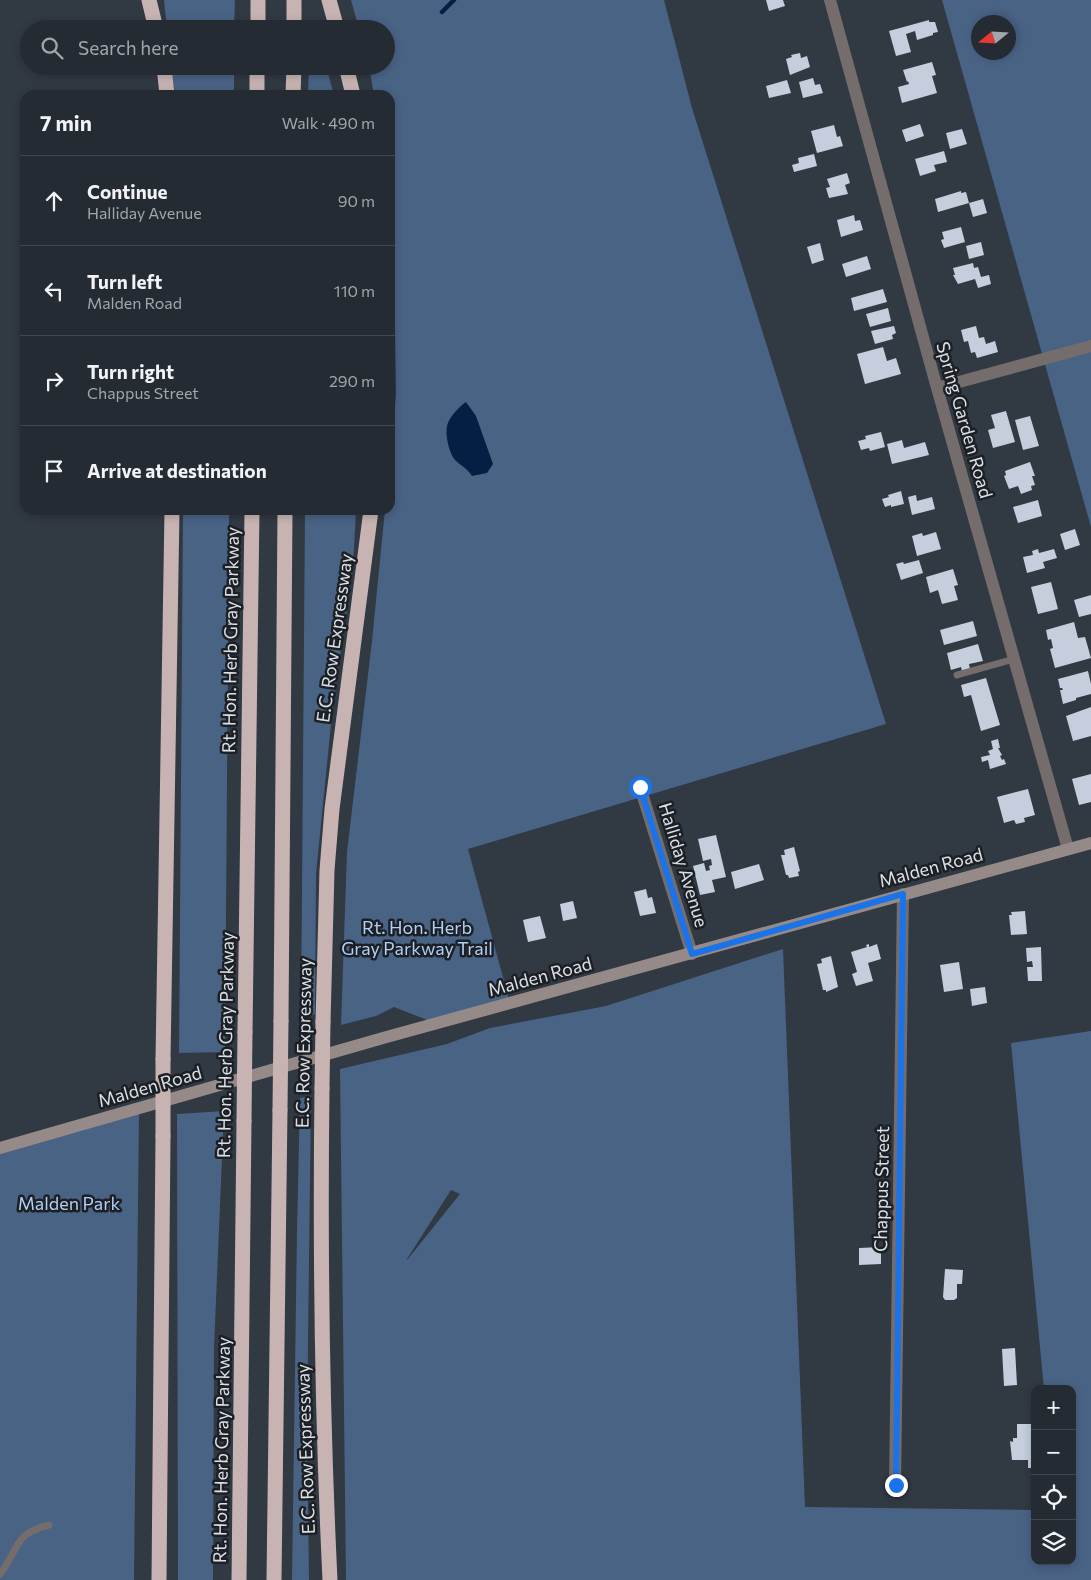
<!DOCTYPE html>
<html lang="en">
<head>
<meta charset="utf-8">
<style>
	body { margin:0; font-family:Commissioner,sans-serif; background:#31373e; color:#f1f3f6 }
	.controls { position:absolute; right:15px; bottom:15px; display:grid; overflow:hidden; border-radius:10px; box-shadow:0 2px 8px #0003 }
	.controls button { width:45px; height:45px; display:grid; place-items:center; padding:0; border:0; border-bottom:1px solid #42474d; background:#252b32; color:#f1f3f6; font:25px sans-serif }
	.compass { position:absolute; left:971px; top:15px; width:45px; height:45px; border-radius:50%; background:#252b32; box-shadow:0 2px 8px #0003; rotate:252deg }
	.stop { position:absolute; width:15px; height:15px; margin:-11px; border:4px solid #1a73e8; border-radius:50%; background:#fff }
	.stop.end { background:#1a73e8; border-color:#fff; box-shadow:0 1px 5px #0008 }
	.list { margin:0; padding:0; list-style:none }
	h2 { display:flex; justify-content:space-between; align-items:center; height:65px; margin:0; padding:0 20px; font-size:21px }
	h2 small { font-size:16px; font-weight:400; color:#a3a7ac }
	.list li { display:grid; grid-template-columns:32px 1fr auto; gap:15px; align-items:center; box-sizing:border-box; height:90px; padding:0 20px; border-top:1px solid #42474d }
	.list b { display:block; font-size:19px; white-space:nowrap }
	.list p { margin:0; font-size:16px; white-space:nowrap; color:#a3a7ac }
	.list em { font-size:16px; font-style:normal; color:#a3a7ac }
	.icon { flex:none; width:28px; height:28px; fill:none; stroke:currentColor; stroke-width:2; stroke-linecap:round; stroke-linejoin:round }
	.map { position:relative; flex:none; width:1091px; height:1580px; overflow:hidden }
	.search { position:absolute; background:#252b32; box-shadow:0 2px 8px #0003; left:20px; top:20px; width:375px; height:55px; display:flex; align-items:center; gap:12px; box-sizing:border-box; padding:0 18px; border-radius:28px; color:#a3a7ac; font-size:19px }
	.panel { position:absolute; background:#252b32; box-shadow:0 2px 8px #0003; left:20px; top:90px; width:375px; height:425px; border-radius:15px }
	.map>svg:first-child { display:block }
	.green { fill:#496385; fill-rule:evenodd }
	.water { fill:#032044 }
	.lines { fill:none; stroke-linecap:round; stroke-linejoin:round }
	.stream { stroke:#032044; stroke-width:4.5 }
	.building { fill:#c4cedc }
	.service { stroke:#756d6c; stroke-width:7 }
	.minor { stroke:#756d6c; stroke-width:12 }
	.secondary { stroke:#968a88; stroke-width:12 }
	.motorway { stroke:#c7b4b2; stroke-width:15 }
	.motorway-bridge { stroke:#c7b4b2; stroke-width:15 }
	.route { stroke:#1a73e8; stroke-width:6 }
	.labels { text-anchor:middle; stroke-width:5; stroke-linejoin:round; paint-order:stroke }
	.street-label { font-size:18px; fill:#dbe0e7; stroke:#1c2025 }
	.park-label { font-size:18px; fill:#b2cff7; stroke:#1c2025 }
</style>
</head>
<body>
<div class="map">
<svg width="1091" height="1580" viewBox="0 0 1091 1580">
	<rect width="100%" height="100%" fill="#313943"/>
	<path class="green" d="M164,0H235L234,29H167Z
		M351,0H664L692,108L886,724L468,849L510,1003L435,1023L394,1007L376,1016L341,1025L347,852L372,641L385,510H390V456L396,395L394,265L390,232V95H374L369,66H386V29H359Z
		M942,0H1091V527ZM978,22H1008V52H978Z
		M171,66H234V95H175Z
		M309,66H326L334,95H308Z
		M183,510H229L225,1052L179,1053Z
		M305,510H356L353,567L333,704L316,874L315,1014L301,1017Z
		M783,949L805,1507L1035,1510V1561H1072V1389H1044L1011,1043L1091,1031V1580H346L340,1069L447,1044L490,1028L606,1006ZM451,1190L460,1194L407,1260V1259Z
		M311,1096L307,1427L309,1580H292L297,1231L300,1098Z
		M224,1111L214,1348L213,1580H178L177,1114Z
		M139,1112L134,1580H0V1151Z"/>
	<path class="water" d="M466,402L476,416L493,464L487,473L472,476C467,468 461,466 455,460C449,453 445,435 447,426C449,417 459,407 466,402Z"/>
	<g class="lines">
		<path class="stream" d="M442,12L454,0"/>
	</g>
	<path class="building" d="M766,0H783L785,6L769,11Z
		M929,20V22H935L938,32L933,33V35L917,40L915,31L906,34L911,52L896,56L889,31Z
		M800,53L801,58L807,56L810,67L790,75L786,59L792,57L791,55Z
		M932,62L936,75L932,76L937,93L902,103L898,87L909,84L908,81L907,82L903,70Z
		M813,78L815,85L820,84L823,93L803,98L799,82Z
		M787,80L791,93L769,98L766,86Z
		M920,124L924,136L906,142L902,130Z
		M834,125L837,137L840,136L843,146L817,153L811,131Z
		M962,129L967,144L950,149L946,133Z
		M944,151L947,162L934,165L936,171L920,176L915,159Z
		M814,154L817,166L794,172L792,165L799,163L798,158Z
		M847,173L850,183L845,185L848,194L829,198L826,188L830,187L827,179Z
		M961,191V193L966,192L969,203L938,212L935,199Z
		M983,199L987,213L973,217L969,203Z
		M854,215L855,221L860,220L863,230L841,237L837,220Z
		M961,227L965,242L944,248L941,240L944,239L942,232Z
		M981,242L984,255L969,259L966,246Z
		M820,243L824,260L812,264L807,247Z
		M867,256L871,269L846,277L842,264Z
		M973,263L974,268L978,267L981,277L989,275L991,284L978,288L975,279L958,284L953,275H955L953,268Z
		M883,289L887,302L854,311L851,298Z
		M888,308L891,321L870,327L866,314Z
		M894,326L896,333L892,335L893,339L875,344L871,331Z
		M976,326L979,338L984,337L986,344L995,341L998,352L977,358L975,352L971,353L968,341L964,342L961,330Z
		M883,347L887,361L896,358L901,374L865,384L857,354Z
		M1006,411L1015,442L993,448L988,430L995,428L991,415Z
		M1030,416L1039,446L1023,450L1015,420Z
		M881,432L885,447L870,451L869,448L861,450L858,441L866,439L865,436Z
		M902,440L904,448L925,442L929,455L892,464L887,444Z
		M1030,462L1035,476H1032L1035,485L1031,486L1032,490L1021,494L1018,486L1009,489L1004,476L1006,475L1005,471Z
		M901,491L904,504L891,507V505L885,507L882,499L889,497L888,495Z
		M916,495L917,501L932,497L935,509L912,515L908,497Z
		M1038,500L1042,516L1018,523L1013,507Z
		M1075,529L1080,545L1065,550L1060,534Z
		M936,532L941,549L917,556L912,536L922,533L923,536Z
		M1038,549L1039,553L1054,549L1057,558L1043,562L1045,568L1027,573L1023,557L1033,555L1032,551Z
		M919,560L923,573L901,580L896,564L903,562L904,564Z
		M953,569L958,585L954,586L958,600L942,604L938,590L930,593L926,577Z
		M1051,582L1058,609L1038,614L1031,587Z
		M1091,595V614L1079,617L1074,600Z
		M973,621L977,636L944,645L940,630Z
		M1074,622L1078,638L1085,637L1091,658L1055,668L1050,649L1053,648L1051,639L1048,640L1046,630Z
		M978,644L983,661L969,664L970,669L962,671L961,667L951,670L947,653Z
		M1088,671L1091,684V694L1076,698V700L1063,704L1060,690H1063L1062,688H1060L1058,679Z
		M986,678L1000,725L981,731L971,695L964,697L961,685Z
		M1091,707V736L1073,741L1066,716Z
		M998,739L1000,748H998L1002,755L1000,756L1002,760L1004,759L1006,764L990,769L988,760L982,762L981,757L990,755L988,751L993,749L991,741Z
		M1091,774V802L1079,805L1072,779Z
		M1028,789L1035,815L1024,818L1025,822L1016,824L1014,820L1004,823L997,797Z
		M716,835L726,877L712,880L715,892L700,895L693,866L704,863L706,871L710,870L709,866L712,865L711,859L703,861L698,839Z
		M794,847L800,871L798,872L799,876L789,878L788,875H786L781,855H785L784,850Z
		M759,864L764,880L735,889L731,872Z
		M646,889L648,898L652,897L656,913L640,916L634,892Z
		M573,901L577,918L563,921L560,904Z
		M1025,911L1027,934L1011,935L1009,915H1012L1011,912Z
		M540,916L546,938L528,942L523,920Z
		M869,944V947L877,944L881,959L868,963L873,981L856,986L852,974L857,972L851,952L867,947L866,945Z
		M1041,947L1042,981H1028L1027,967H1033L1032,961L1027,962L1026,948Z
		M831,956L838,987L826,992V990H823L817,964L822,963L821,959Z
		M959,962L963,989L944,992L940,965Z
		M985,987L987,1003L972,1006L970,989Z
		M881,1247V1264L859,1265V1248Z
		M945,1269L963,1270L962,1284H957V1298L954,1300H945L943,1297Z
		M1015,1348L1017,1385L1004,1386L1002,1349Z
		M1017,1424H1035V1467L1033,1468H1028V1460H1012L1010,1441L1013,1442V1438H1017Z"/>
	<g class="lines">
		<path class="service" d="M957,675L1014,659
			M0,1574C20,1549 12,1534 49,1525"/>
		<path class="minor" d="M830,0L937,388L1068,849
			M937,388L1091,346
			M640,787L692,954
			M895,1485L903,894"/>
		<path class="secondary" d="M0,1148L383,1038L1091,843"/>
		<path class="motorway" d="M149,0L156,29
			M329,0L337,29
			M258,29V0
			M294,29V0
			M164,66L167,95
			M346,66L353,95
			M257,95V66
			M293,95L294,66
			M281,1021L285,510
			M323,1022L327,870L332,809L371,510
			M245,1032L252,510
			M163,1059L172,510
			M322,1088C320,1252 322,1416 330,1580
			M159,1580L163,1136
			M239,1580L244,1121
			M274,1580L280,1110"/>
		<path class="motorway-bridge" d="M322,1088L323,1022
			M280,1110L281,1021
			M244,1121L245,1032
			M163,1136V1059"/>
	</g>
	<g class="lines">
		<path class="route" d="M640,787L692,954L903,894L896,1485"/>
	</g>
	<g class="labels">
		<g class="street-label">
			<text transform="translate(964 420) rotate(74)" y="6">Spring Garden Road</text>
			<text transform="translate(335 638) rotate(-82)" y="6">E.C. Row Expressway</text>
			<text transform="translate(231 640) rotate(-89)" y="6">Rt. Hon. Herb Gray Parkway</text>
			<text transform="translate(683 865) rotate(73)" y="6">Halliday Avenue</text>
			<text transform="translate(931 868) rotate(-15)" y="6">Malden Road</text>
			<text transform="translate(540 977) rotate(-15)" y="6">Malden Road</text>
			<text transform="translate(304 1043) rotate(-89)" y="6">E.C. Row Expressway</text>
			<text transform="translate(226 1045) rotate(-89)" y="6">Rt. Hon. Herb Gray Parkway</text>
			<text transform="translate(150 1087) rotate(-16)" y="6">Malden Road</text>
			<text transform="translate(882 1189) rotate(-89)" y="6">Chappus Street</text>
			<text transform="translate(306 1449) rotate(-92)" y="6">E.C. Row Expressway</text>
			<text transform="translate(222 1450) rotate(-89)" y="6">Rt. Hon. Herb Gray Parkway</text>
		</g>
		<g class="park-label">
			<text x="417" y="934">Rt. Hon. Herb<tspan x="417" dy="21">Gray Parkway Trail</tspan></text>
			<text x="69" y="1210">Malden Park</text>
		</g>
	</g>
</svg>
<div class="controls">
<button>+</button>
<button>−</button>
<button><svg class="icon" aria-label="locate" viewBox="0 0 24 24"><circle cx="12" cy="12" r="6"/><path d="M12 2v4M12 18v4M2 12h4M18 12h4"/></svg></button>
<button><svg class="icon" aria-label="layers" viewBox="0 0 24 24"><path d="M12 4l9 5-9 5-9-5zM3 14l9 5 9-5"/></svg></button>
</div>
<svg class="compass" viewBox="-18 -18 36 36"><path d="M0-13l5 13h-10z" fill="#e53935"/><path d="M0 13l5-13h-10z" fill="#a3a7ac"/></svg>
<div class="stop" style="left:640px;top:787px"></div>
<div class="stop end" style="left:896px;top:1485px"></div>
<div class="search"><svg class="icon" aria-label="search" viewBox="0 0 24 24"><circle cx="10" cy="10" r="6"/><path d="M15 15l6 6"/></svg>Search here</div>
<section class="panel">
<h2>7 min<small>Walk · 490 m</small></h2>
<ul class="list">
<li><svg class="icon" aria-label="ahead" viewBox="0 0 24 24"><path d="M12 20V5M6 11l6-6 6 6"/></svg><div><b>Continue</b><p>Halliday Avenue</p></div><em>90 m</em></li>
<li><svg class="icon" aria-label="left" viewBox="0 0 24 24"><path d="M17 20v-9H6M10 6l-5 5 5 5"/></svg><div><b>Turn left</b><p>Malden Road</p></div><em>110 m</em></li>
<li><svg class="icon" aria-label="right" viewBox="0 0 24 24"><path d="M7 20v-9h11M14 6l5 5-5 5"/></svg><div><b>Turn right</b><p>Chappus Street</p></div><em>290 m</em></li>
<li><svg class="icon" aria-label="arrive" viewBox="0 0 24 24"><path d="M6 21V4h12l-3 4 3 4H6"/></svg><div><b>Arrive at destination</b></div></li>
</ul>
</section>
</div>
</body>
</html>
